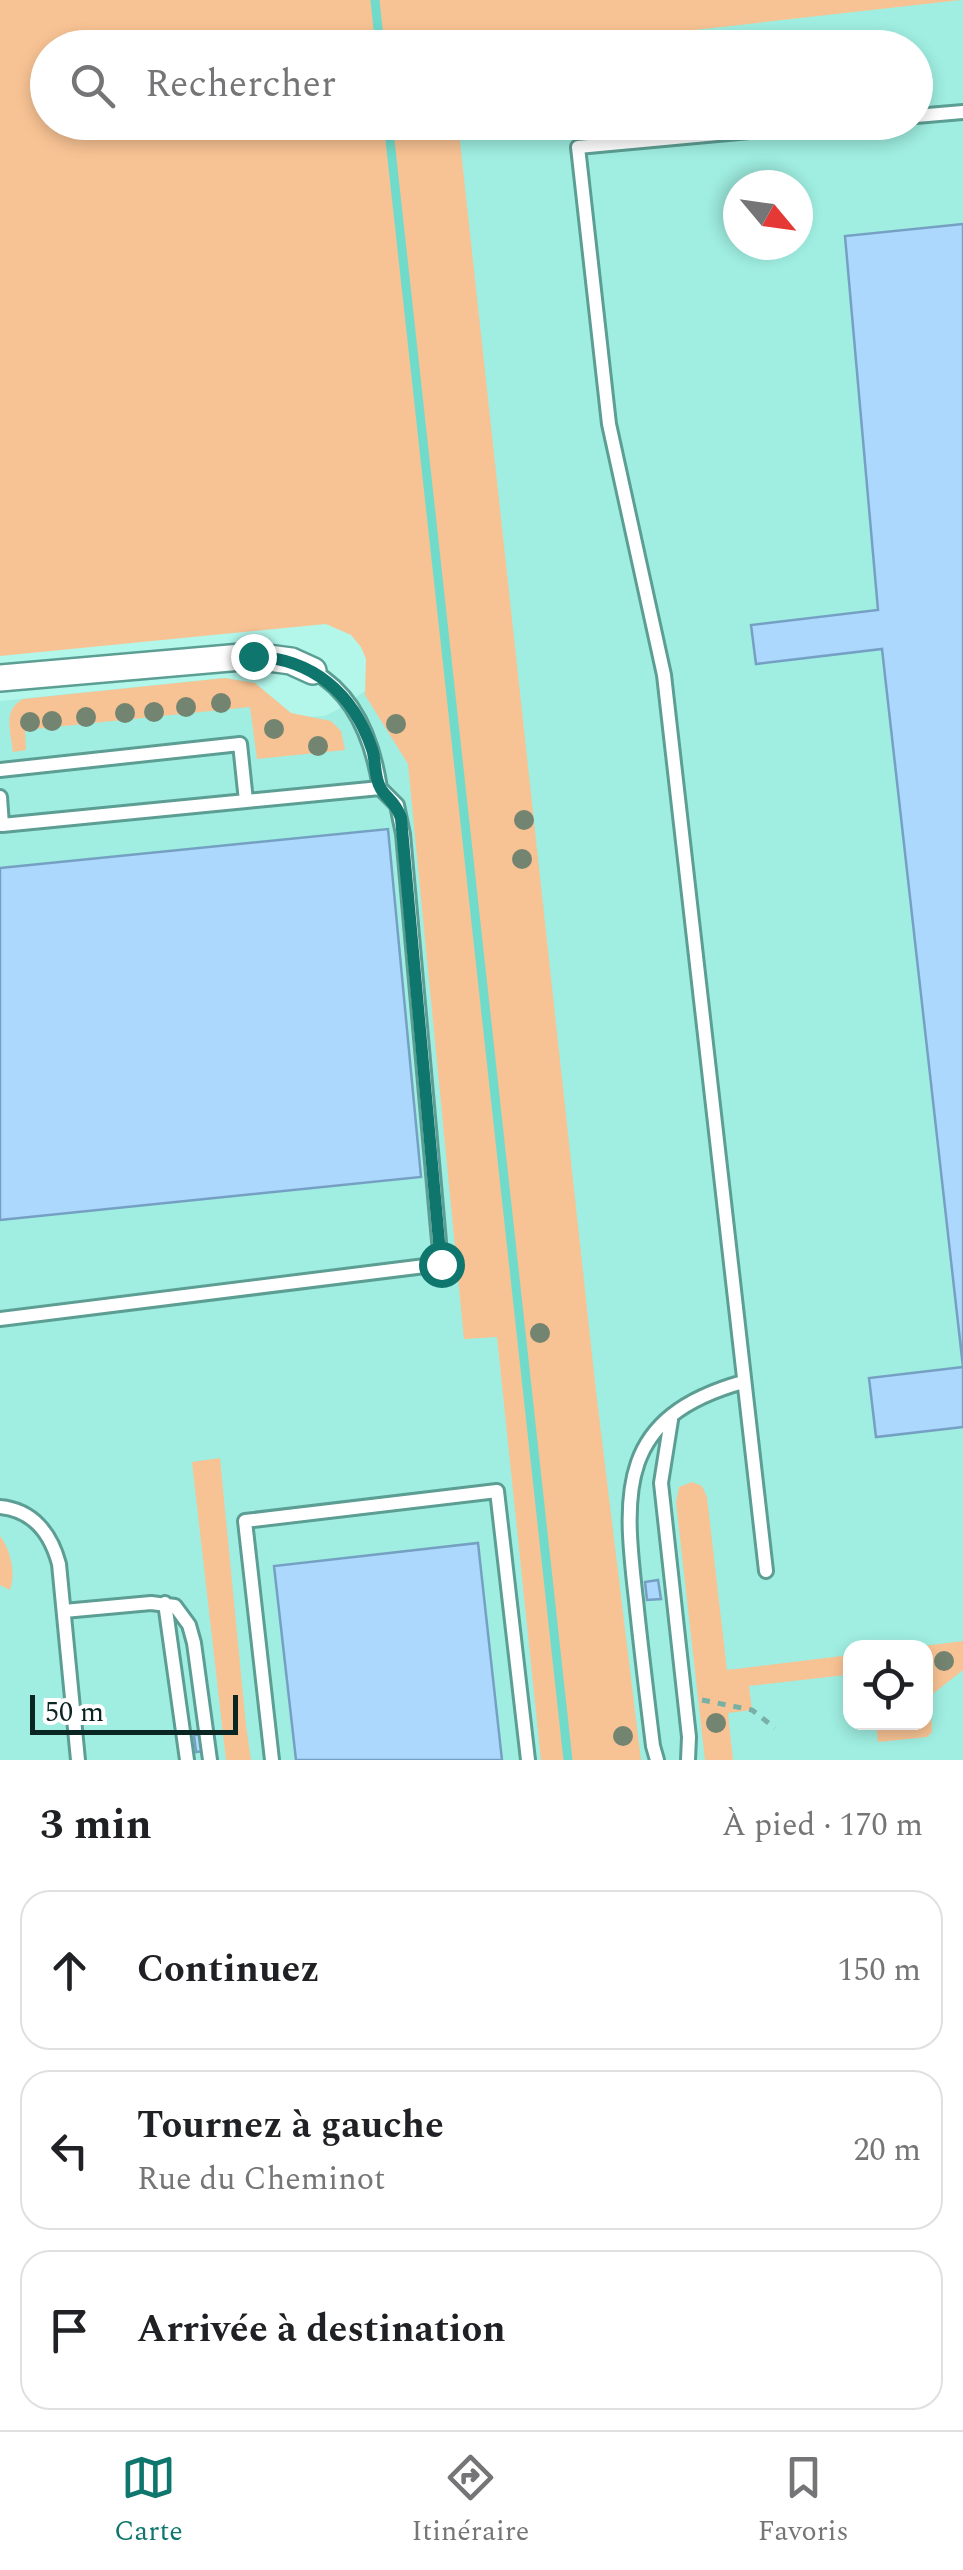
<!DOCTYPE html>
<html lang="fr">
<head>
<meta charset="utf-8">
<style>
	body { margin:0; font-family:Spectral,serif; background:#f2f2f2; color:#202124 }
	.controls { position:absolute; right:30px; bottom:30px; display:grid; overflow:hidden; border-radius:20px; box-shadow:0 5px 15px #0003 }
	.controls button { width:90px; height:90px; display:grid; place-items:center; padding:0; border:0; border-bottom:2px solid #e0e0e0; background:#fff; color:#202124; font:50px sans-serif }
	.compass { position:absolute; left:723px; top:170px; width:90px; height:90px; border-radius:50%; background:#fff; box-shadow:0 5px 15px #0003; rotate:119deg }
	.scale { position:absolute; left:30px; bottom:25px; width:208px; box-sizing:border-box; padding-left:10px; border:5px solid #0a2622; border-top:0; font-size:28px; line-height:35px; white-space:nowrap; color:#0a2622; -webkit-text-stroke:8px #fff; paint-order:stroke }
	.stop { position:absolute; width:30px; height:30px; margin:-22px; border:8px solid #0f766e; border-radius:50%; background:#fff }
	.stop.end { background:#0f766e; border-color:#fff; box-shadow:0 2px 10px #0008 }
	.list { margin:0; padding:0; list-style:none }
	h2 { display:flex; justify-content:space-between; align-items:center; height:130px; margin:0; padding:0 40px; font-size:42px }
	h2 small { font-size:32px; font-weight:400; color:#757577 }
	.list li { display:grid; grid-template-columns:65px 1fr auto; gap:30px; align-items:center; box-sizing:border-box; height:160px; margin:0 20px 20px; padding:0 20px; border:2px solid #e0e0e0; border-radius:30px }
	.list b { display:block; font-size:38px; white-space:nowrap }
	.list p { margin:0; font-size:32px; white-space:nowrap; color:#757577 }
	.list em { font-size:32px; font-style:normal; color:#757577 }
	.icon { flex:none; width:55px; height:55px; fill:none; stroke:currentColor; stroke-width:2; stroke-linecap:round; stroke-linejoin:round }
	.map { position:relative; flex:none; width:963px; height:1760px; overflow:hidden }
	.search { position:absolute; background:#fff; box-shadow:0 5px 15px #0003; left:30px; right:30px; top:30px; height:110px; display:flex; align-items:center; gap:25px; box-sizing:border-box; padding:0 35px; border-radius:55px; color:#757577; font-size:38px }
	.sheet { height:670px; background:#fff }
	nav { display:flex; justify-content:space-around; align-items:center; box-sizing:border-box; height:140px; border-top:2px solid #e0e0e0; background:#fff; font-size:28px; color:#757577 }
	nav a { display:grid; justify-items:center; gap:5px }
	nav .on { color:#0f766e }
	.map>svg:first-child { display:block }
	.built { fill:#9feee1; fill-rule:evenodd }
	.green { fill:#f8c394 }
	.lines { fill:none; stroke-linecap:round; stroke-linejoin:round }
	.stream { stroke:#70dbcb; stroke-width:9 }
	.building { fill:#abd8fc; stroke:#75a0c3; stroke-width:2.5 }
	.service-casing { stroke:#5c9e93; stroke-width:18 }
	.minor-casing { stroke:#5c9e93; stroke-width:30 }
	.path { stroke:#79b0a6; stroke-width:5; stroke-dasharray:8 8; stroke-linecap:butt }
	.service { stroke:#fff; stroke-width:12 }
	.minor { stroke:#fff; stroke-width:25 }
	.tree { fill:#738470 }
	.route { stroke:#0f766e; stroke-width:12 }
</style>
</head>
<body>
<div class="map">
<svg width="963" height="1760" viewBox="0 0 963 1760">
	<rect width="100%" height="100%" fill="#b3f7eb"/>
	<path class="built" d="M766,0H963V1760H616L440,123L916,122V48H431ZM738,185H798V245H738ZM850,1648H926V1722H850Z
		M225,678L255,683L291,713L306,717L324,716L337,710L365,691L429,687L542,1760H0V701Z"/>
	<path class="green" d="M0,0H961L534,48H48V122L458,123L596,1391L641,1760H541L497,1337L464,1339L408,764L365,695L366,659L361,647L351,635L326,624L0,656Z
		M225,678L255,683L291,713L331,721L341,731L345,750L257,759L250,707L25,730L26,750L13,752C11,732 2,710 23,699Z
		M220,1458L246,1725L251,1760H226L192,1462Z
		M692,1482L702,1486L707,1497L727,1670L850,1655V1698L846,1675L749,1686L752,1710L728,1713L733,1760H705L676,1502L679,1487Z
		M0,1536C11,1550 16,1575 10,1590L0,1585Z
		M963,1641V1670L930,1696L932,1732L927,1737L878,1742L876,1723L926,1722V1648L915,1647Z"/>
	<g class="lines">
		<path class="stream" d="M375,0L380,48
			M388,122L568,1760"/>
	</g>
	<path class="building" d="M963,224V1427L876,1437L869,1378L963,1367L882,649L756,664L751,625L878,610L845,236Z
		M388,829L421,1177L0,1220V868Z
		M478,1543L502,1760H296L274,1566Z
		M658,1580L661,1599L647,1600L645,1582Z
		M203,1734L204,1751L196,1752L194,1735Z"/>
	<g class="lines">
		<defs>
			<path id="service" d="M916,116L963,112
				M0,770L240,744L246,801L380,788C373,742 356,695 313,671
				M0,797L2,825L246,801
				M0,1319L441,1264L403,834L397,805L380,788
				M671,1420L661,1483L689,1737L688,1760
				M0,1507C33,1510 51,1534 59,1564L78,1760
				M766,1571L664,675L609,424L578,147L848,122
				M165,1603L187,1760
				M64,1611L151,1603L175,1606L189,1625L194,1643L210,1760
				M272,1760L245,1521L497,1491L528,1760
				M657,1760L653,1746C647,1697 641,1649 636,1600C623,1490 618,1417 743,1382"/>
			<path id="minor" d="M0,678L253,656L291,661L313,671"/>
		</defs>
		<use href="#service" class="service-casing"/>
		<use href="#minor" class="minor-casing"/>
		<path class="path" d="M702,1700L752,1710L775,1728"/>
		<use href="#service" class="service"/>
		<use href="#minor" class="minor"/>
	</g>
	<g class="tree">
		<circle cx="221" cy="703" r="10"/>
		<circle cx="186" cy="707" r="10"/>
		<circle cx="154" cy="712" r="10"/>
		<circle cx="125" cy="713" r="10"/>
		<circle cx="86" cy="717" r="10"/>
		<circle cx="52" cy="721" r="10"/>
		<circle cx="30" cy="722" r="10"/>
		<circle cx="396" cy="724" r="10"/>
		<circle cx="274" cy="729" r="10"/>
		<circle cx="318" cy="746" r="10"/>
		<circle cx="524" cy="820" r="10"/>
		<circle cx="522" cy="859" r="10"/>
		<circle cx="540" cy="1333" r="10"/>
		<circle cx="944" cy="1661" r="10"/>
		<circle cx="716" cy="1723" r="10"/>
		<circle cx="623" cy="1736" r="10"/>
	</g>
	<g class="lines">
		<path class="route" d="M253,656C313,659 353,693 372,749C376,760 374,776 380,787C385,798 395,800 401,818L441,1264"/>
	</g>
</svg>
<div class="controls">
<button><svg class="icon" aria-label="locate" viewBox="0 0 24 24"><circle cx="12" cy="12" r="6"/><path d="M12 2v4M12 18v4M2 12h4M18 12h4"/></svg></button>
</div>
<svg class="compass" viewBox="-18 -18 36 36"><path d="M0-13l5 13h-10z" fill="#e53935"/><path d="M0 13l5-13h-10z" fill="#757577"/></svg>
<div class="scale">50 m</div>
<div class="stop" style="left:441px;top:1264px"></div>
<div class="stop end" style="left:253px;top:656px"></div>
<div class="search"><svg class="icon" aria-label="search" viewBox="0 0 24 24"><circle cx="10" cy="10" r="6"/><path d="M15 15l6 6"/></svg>Rechercher</div>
</div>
<section class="sheet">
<h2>3 min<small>À pied · 170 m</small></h2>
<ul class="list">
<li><svg class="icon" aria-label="ahead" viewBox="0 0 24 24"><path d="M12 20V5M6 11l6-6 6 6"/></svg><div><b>Continuez</b></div><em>150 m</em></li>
<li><svg class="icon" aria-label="left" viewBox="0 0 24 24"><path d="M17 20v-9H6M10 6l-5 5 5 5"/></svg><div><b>Tournez à gauche</b><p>Rue du Cheminot</p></div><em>20 m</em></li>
<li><svg class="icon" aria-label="arrive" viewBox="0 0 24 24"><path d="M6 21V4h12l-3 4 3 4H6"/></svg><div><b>Arrivée à destination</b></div></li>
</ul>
</section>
<nav>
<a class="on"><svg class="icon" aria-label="map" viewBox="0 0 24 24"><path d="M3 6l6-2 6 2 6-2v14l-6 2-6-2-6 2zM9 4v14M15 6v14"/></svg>Carte</a>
<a><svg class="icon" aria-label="directions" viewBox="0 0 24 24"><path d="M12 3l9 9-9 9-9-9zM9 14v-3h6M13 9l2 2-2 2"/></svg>Itinéraire</a>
<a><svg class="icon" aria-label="saved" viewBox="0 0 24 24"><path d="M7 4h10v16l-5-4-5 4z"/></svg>Favoris</a>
</nav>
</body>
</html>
